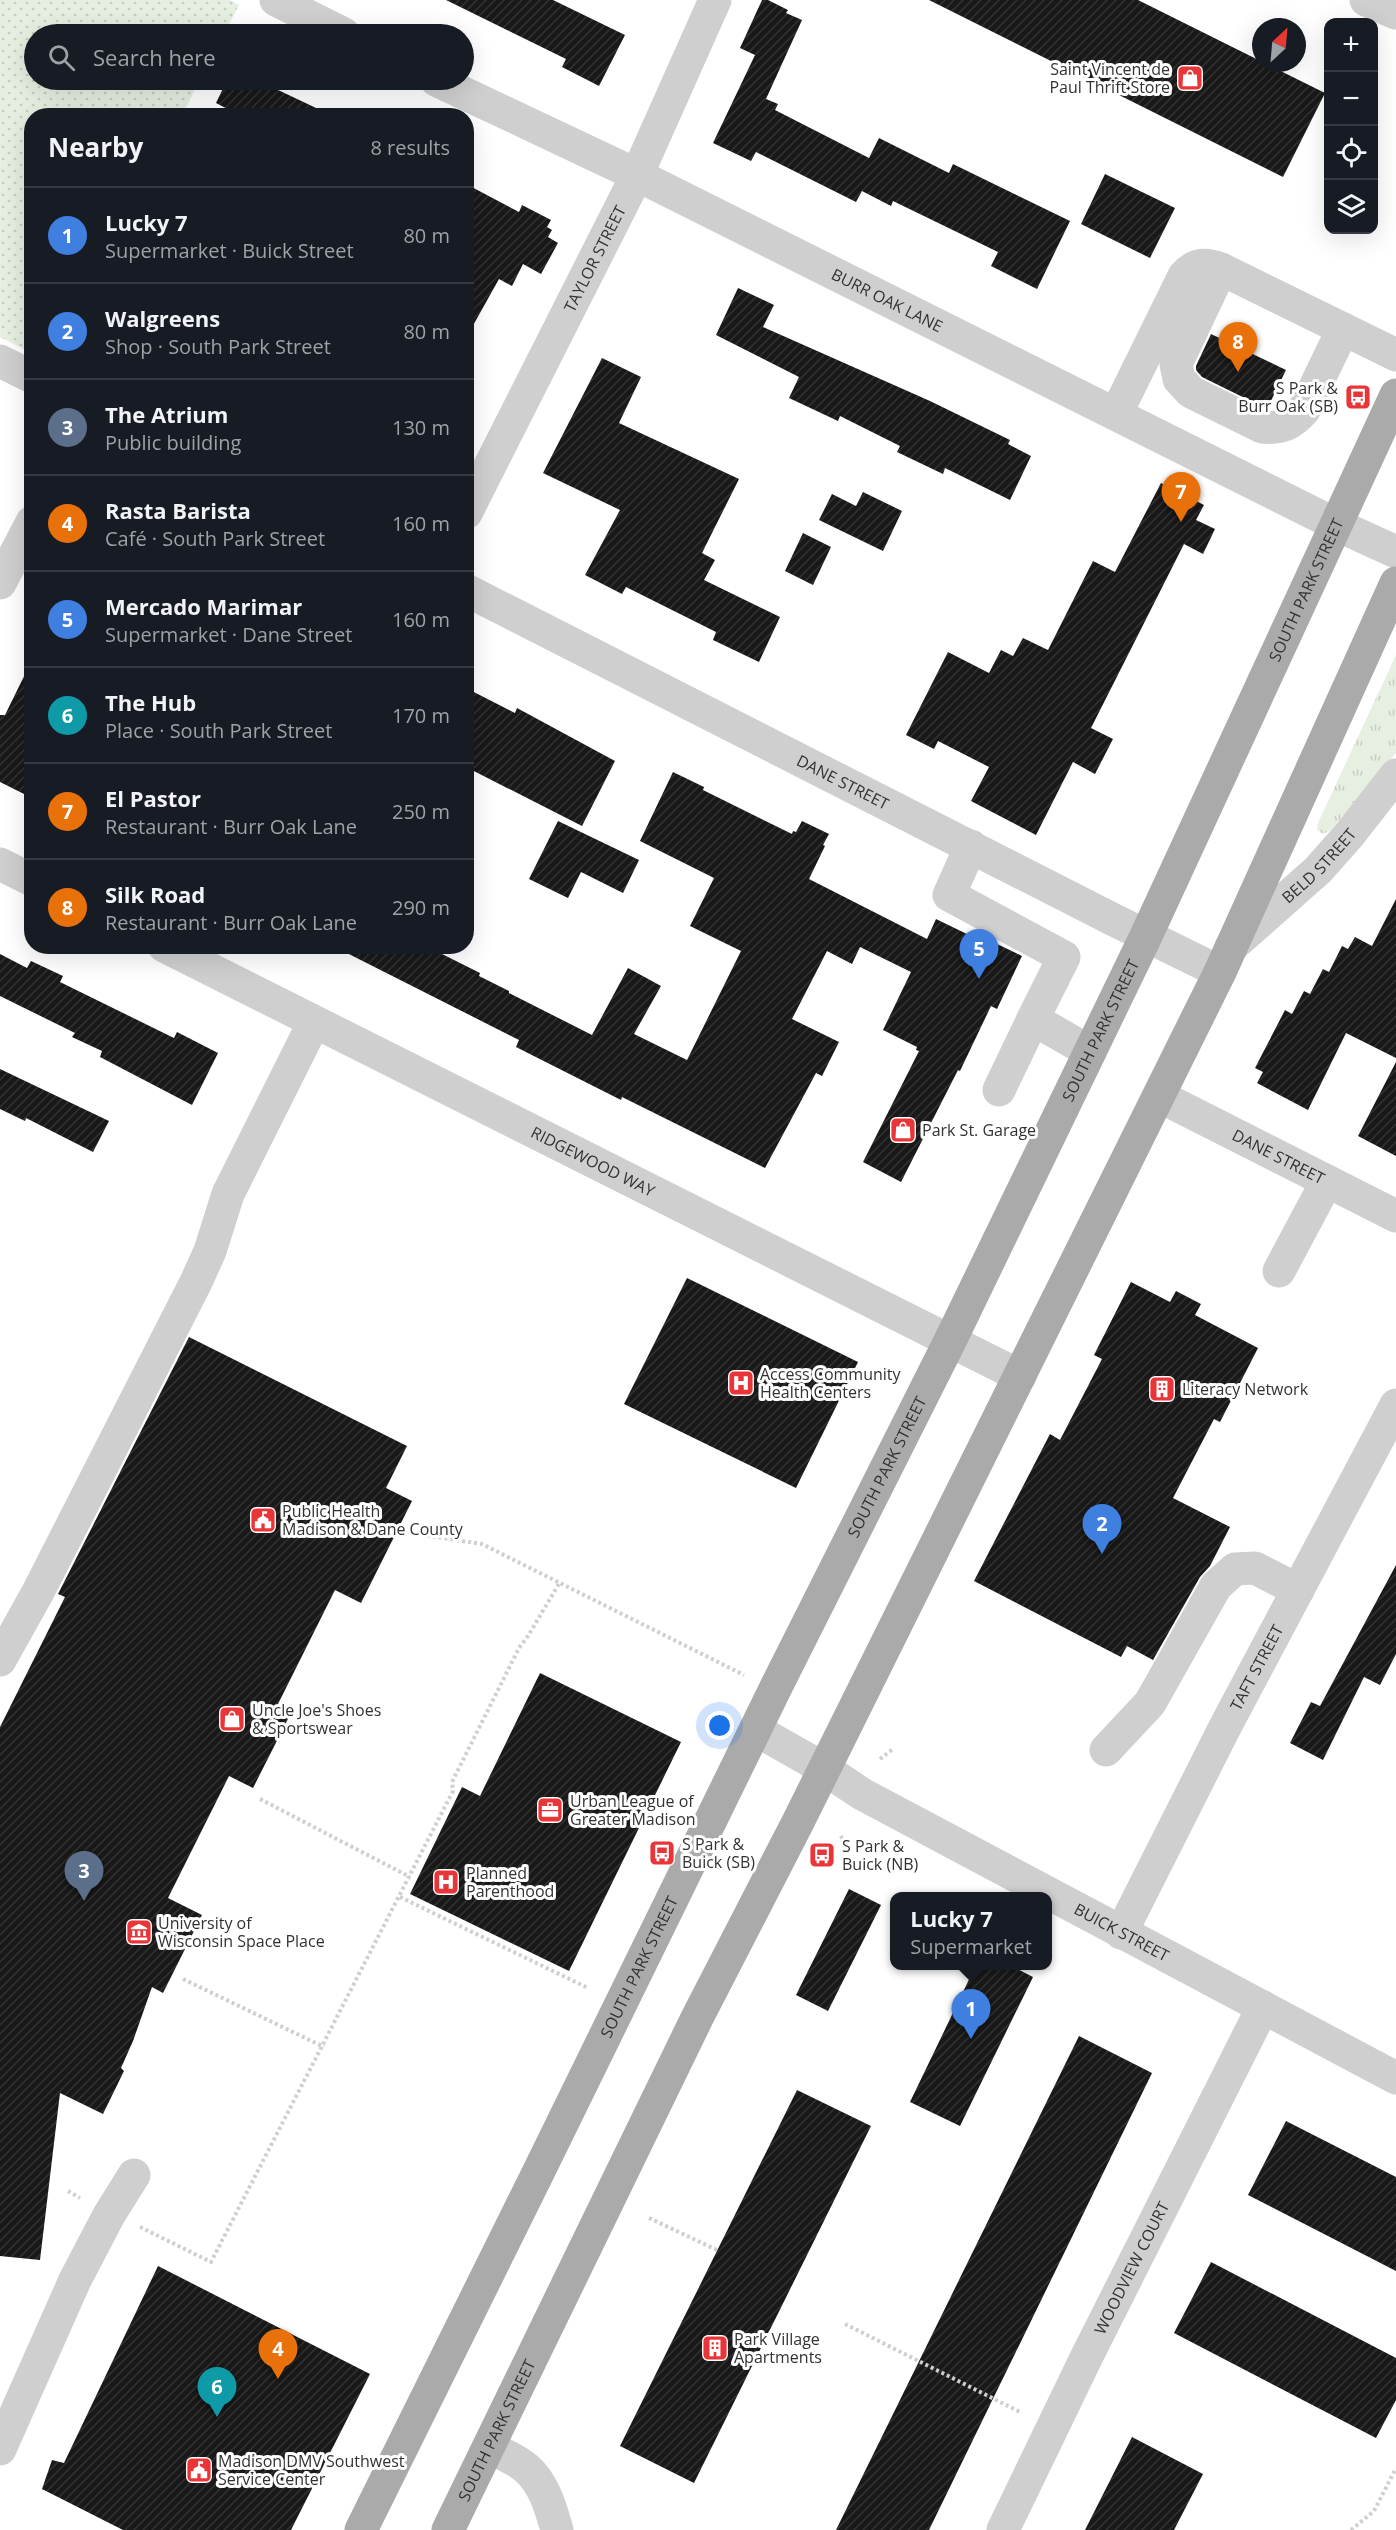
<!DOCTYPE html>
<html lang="en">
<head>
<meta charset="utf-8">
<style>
	body { margin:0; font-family:"Open Sans",sans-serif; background:#20242c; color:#f1f3f6 }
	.controls { position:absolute; right:18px; top:18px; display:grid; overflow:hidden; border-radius:12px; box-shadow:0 6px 24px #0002 }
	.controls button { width:54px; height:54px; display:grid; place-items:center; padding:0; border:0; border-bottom:2px solid #363941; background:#171b24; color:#f1f3f6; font:30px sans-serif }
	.compass { position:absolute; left:1252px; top:18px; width:54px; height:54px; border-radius:50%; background:#171b24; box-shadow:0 6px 24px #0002; rotate:26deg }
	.you { position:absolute; left:720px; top:1726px; width:21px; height:21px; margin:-15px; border:4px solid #fff; border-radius:50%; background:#1a73e8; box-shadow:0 0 0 9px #1a73e833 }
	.badge { display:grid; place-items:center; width:39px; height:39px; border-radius:50%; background:#1a73e8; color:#fff; font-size:20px; font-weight:700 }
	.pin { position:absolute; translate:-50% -50px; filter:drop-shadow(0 2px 3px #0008) }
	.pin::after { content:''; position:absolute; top:32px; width:21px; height:18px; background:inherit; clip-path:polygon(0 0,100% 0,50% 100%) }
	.popup { position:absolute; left:890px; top:1892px; width:162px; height:78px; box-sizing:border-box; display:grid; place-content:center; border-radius:12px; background:#171b24; filter:drop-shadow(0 2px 4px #0005); font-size:20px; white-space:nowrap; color:#9ea1a6 }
	.popup b { font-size:22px; color:#f1f3f6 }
	.popup::after { content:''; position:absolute; left:50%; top:100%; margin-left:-12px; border:12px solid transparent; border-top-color:#171b24 }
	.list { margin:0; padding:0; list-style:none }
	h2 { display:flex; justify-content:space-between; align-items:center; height:78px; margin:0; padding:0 24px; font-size:26px }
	h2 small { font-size:20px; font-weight:400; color:#9ea1a6 }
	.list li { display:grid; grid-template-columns:39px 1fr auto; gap:18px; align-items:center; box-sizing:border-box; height:96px; padding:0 24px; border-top:2px solid #363941 }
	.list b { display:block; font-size:22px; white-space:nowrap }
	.list p { margin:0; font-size:20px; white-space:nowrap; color:#9ea1a6 }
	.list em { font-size:20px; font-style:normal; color:#9ea1a6 }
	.icon { flex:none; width:33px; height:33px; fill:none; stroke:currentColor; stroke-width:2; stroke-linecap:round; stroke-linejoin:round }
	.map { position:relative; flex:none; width:1396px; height:2530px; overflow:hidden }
	.search { position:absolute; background:#171b24; box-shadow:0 6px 24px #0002; left:24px; top:24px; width:450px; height:66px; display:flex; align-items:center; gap:15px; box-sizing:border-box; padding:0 21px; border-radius:33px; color:#9ea1a6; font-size:22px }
	.panel { position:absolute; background:#171b24; box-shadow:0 6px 24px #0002; left:24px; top:108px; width:450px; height:846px; border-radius:24px }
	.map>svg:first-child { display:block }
	.grass { fill:url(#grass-tufts) }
	.park { fill:url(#park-dots) }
	.building { fill:url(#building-hatch) }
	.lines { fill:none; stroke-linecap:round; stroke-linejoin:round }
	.path { stroke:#cfcfcf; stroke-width:4; stroke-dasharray:3 3; stroke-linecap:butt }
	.minor { stroke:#cfcfcf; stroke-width:33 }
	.major { stroke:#aaa; stroke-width:33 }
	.labels { text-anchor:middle; stroke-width:6; stroke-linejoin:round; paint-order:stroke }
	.poi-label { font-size:16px; fill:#323232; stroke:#fff; text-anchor:start }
	.street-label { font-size:16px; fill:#323232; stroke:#fff }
</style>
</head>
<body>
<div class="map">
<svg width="1396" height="2530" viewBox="0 0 1396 2530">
	<defs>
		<pattern id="grass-tufts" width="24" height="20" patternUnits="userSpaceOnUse" patternTransform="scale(1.5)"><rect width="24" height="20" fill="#e7efe1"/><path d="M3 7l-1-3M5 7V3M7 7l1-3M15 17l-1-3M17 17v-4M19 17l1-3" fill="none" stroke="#c7cdc2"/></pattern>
		<pattern id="park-dots" width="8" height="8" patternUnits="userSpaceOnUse" patternTransform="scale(1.5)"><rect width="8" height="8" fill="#e7efe1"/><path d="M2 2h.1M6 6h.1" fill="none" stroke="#c7cdc2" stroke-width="1.8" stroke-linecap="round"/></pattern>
		<pattern id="building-hatch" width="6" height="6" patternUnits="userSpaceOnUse" patternTransform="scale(1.5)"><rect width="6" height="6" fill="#191919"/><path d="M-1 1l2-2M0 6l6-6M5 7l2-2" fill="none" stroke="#323232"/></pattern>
	</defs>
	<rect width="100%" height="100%" fill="#fff"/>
	<path class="grass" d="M1396,655V753L1331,830L1323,834L1317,830L1318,823Z"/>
	<path class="park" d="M0,0H230L239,5L224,34H34V80H200L182,115L32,116L31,353L0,337Z"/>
	<path class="building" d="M446,0H553L625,35L599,86L562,67L566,59Z
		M762,0H768L788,10L786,13L802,20L766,99L778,104L775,110L869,158L879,138L949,173L953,164L1070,221L1037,289L991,266L998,252L893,201L891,206L862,191L856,202L756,152L751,161L713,143L755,55L740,48Z
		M929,0H1138L1325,93L1283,177Z
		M227,80H257L333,116H241L216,103Z
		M1105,174L1175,208L1150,258L1081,224Z
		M466,184L519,212L522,205L551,220L547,227L552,230L548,237L558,243L541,274L523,264L512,286L499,279L466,338Z
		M738,288L774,305L763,327L930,401L1010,440L1008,444L1031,456L1010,500L945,468L943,474L897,452L900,446L840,416L838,421L789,398L799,377L716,335Z
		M1211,334L1286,370L1267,409L1202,377L1196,370V366Z
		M602,358L641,377L619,423L739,479L702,553L715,560L704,580L780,617L759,662L713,640L716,632L626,587L622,594L585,575L620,510L543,473Z
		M1161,483L1204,505L1196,520L1215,529L1203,554L1184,544L1091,728L1113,739L1095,774L1073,762L1036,835L971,801L989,767L938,741L934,749L906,735L948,652L989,673L1001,650L1013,656L1023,638L1048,650L1093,561L1115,572Z
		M863,492L902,511L883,551L819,520L832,494L856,506Z
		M803,533L831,547L813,585L785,571Z
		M32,660V798L0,782V715H5Z
		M466,688L515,713L517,708L615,761L582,826L466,767Z
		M673,772L704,787L703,790L792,834L793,831L796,832L802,821L829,834L823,845L825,846L809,879L927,939L936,919L971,936L972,932L1022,956L997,1009L991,1006L960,1071L958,1070L901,1182L863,1162L919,1051L916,1050L917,1047L883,1030L911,972L860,947L852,964L827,951L792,1019L839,1042L822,1076L816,1073L765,1168L622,1097L621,1100L516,1047L519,1040L333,946H426L480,973L479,976L509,991V993L592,1035L628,968L661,986L634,1034L687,1060L741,951L690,926L714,878L640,841Z
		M558,821L639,860L623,893L581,872L568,898L529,879Z
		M1396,899V1058L1346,1033L1308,1110L1257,1083L1263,1072L1255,1068L1285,1010L1292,1014L1304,991L1310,994L1323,969L1329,972L1342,946L1348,949L1355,937L1372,946Z
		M0,954L27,968L31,961L63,976L60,982L174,1038L177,1032L218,1053L192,1105L100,1057L102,1051L72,1037L75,1033L0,996Z
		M1396,1062V1156L1358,1136Z
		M0,1069L109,1121L93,1152L26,1118L25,1121L0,1109Z
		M687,1278L858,1362L796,1488L624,1404Z
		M1131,1282L1170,1302L1176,1291L1201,1304L1195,1315L1258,1348L1220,1422L1214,1419L1173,1498L1230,1527L1210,1566L1200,1577L1153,1660L1127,1646L1121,1657L974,1581L1050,1434L1060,1440L1102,1359L1094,1355Z
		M189,1337L407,1446L386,1488L412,1501L361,1603L335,1590L278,1704L292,1711L253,1788L229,1776L168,1898L202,1915L163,1993L152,1987L133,2041L121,2068L124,2071L103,2114L60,2093L40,2260L0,2256V1727L65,1597L58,1594Z
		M1396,1565V1654L1380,1685L1364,1677L1323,1760L1290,1743L1311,1702L1320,1706Z
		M540,1673L681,1742L569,1971L410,1894L462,1787L480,1796Z
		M849,1889L881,1905L828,2011L796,1995Z
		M976,1965H1010L1033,1977L960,2126L910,2102Z
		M1079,2036L1152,2073L929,2530H836Z
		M797,2090L871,2126L694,2483L620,2446Z
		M1286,2121L1396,2177V2271L1248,2195Z
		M1211,2262L1396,2358V2400L1376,2438L1174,2333Z
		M158,2266L370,2374L291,2530H123L42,2489L52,2460L64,2463Z
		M1132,2437L1203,2474L1174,2530H1085Z"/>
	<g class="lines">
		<path class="path" d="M397,1531L482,1544L744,1675
			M880,1759L893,1749
			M260,1799L410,1877
			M841,1836L845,1845
			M400,1897L588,1988
			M183,1979L324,2047
			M68,2191L80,2198
			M649,2218L717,2250
			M140,2227L211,2262L453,1791L452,1782L519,1648L528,1636L560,1582
			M845,2324L1022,2413
			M1351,2530L1374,2511L1396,2468"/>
		<g class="minor">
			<path d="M276,0L344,34"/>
			<path d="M1366,0L1396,13"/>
			<path id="s1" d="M436,80L637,175L1337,525L1396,552"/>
			<path d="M1221,269L1176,364L1179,379L1191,392L1262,427C1281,429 1292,424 1304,410L1343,329"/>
			<path d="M0,361L32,377"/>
			<path d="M1116,414L1184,276C1195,263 1206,263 1221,269L1396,355"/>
			<path id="s2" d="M466,513L637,175L715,0"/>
			<path d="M0,583L32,522"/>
			<path id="s3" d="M466,590L1112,919L1220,972"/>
			<path d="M971,846L949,895L1064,957L1033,1019L1090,1052"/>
			<path d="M0,864L32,880"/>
			<path id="s4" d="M164,946L1020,1376"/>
			<path id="s5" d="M1231,947L1318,870L1349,835L1396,775"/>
			<path d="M999,1090L1033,1019"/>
			<path id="s6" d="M1159,1096L1396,1216"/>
			<path d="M1279,1271L1327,1181"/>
			<path d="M0,1660L38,1592L196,1282L210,1251L228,1194L314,1022"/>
			<path id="s7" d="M756,1730L823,1768L862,1794L1396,2078"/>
			<path d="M1106,1750L1150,1703L1216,1586L1235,1569L1255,1568L1298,1590"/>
			<path id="s8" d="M1121,1933L1225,1727L1396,1405"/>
			<path d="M490,2447C501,2454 516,2459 526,2468C544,2483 551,2509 557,2530"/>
			<path d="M0,2449L75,2280L109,2215L134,2175"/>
			<path id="s9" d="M1003,2530L1087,2356L1263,2007"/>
		</g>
		<g class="major">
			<path id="s10" d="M361,2530L535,2179L777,1685L950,1341L1146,936L1396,395"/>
			<path id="s11" d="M448,2530L697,2018L798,1822L1220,972L1396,583"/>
		</g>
	</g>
	<defs>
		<symbol id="shop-square" viewBox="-11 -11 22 22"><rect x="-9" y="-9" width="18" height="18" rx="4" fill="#e93538" stroke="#fff"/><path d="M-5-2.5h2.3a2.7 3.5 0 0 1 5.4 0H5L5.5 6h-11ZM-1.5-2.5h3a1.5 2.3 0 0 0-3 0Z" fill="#fff"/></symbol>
		<symbol id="bus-square" viewBox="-11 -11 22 22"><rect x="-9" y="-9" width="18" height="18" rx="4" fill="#e93538" stroke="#fff"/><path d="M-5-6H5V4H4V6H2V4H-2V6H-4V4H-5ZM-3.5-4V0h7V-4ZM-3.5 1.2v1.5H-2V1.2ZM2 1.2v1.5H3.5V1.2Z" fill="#fff"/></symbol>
		<symbol id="hospital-square" viewBox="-11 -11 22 22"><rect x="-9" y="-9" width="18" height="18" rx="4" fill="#e93538" stroke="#fff"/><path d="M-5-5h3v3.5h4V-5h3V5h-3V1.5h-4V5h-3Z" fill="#fff"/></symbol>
		<symbol id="building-square" viewBox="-11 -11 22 22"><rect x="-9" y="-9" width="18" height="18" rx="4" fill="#e93538" stroke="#fff"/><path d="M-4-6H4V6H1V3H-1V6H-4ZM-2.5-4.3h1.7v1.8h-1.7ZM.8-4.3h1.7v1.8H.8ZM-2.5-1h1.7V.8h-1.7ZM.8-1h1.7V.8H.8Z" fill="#fff"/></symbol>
		<symbol id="civic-square" viewBox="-11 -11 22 22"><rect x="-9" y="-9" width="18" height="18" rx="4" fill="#e93538" stroke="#fff"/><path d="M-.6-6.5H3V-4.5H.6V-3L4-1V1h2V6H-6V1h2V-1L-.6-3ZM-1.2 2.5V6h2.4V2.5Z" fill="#fff"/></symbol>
		<symbol id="office-square" viewBox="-11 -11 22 22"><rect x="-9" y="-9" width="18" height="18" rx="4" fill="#e93538" stroke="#fff"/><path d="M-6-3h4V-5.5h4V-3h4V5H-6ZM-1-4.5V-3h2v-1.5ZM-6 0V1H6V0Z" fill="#fff"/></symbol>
		<symbol id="museum-square" viewBox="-11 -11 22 22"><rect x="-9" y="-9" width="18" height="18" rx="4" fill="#e93538" stroke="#fff"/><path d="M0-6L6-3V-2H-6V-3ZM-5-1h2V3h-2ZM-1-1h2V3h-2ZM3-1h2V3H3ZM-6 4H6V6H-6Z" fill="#fff"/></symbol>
	</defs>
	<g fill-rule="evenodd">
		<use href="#shop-square" x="1175" y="63" width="30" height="30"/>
		<use href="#bus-square" x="1343" y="382" width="30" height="30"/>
		<use href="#shop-square" x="888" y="1115" width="30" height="30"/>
		<use href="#hospital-square" x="726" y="1368" width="30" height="30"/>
		<use href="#building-square" x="1147" y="1374" width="30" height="30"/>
		<use href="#civic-square" x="248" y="1505" width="30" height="30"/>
		<use href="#shop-square" x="217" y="1704" width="30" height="30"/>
		<use href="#office-square" x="535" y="1795" width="30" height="30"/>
		<use href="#bus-square" x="647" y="1838" width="30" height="30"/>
		<use href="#bus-square" x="807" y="1840" width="30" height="30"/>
		<use href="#hospital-square" x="431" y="1867" width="30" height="30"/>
		<use href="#museum-square" x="124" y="1917" width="30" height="30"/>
		<use href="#building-square" x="700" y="2333" width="30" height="30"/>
		<use href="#civic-square" x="184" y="2455" width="30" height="30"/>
	</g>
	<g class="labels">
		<g class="poi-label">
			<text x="1170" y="75" text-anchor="end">Saint Vincent de<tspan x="1170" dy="18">Paul Thrift Store</tspan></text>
			<text x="1338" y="394" text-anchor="end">S Park &amp;<tspan x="1338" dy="18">Burr Oak (SB)</tspan></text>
			<text x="922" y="1136">Park St. Garage</text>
			<text x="760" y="1380">Access Community<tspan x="760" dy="18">Health Centers</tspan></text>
			<text x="1182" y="1395">Literacy Network</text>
			<text x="282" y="1517">Public Health<tspan x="282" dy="18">Madison &amp; Dane County</tspan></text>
			<text x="252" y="1716">Uncle Joe's Shoes<tspan x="252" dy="18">&amp; Sportswear</tspan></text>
			<text x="570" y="1807">Urban League of<tspan x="570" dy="18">Greater Madison</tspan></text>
			<text x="682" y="1850">S Park &amp;<tspan x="682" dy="18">Buick (SB)</tspan></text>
			<text x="842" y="1852">S Park &amp;<tspan x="842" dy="18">Buick (NB)</tspan></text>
			<text x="466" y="1879">Planned<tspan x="466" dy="18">Parenthood</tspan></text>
			<text x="158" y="1929">University of<tspan x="158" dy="18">Wisconsin Space Place</tspan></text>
			<text x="734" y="2345">Park Village<tspan x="734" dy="18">Apartments</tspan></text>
			<text x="218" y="2467">Madison DMV Southwest<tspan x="218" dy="18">Service Center</tspan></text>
		</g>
		<g class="street-label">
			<text dy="6" stroke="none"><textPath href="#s2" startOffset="285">TAYLOR STREET</textPath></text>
			<text dy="6" stroke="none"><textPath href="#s1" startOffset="502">BURR OAK LANE</textPath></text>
			<text dy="6" stroke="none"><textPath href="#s10" startOffset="2158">SOUTH PARK STREET</textPath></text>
			<text dy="6" stroke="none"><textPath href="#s3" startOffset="423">DANE STREET</textPath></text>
			<text dy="6" stroke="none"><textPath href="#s5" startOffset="120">BELD STREET</textPath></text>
			<text dy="6" stroke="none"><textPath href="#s10" startOffset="1672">SOUTH PARK STREET</textPath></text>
			<text dy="6" stroke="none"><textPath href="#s6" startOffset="134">DANE STREET</textPath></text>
			<text dy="6" stroke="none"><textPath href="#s4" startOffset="480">RIDGEWOOD WAY</textPath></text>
			<text dy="6" stroke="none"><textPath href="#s10" startOffset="1186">SOUTH PARK STREET</textPath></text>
			<text dy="6" stroke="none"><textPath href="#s8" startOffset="298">TAFT STREET</textPath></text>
			<text dy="6" stroke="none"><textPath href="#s7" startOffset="418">BUICK STREET</textPath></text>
			<text dy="6" stroke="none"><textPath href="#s10" startOffset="628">SOUTH PARK STREET</textPath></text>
			<text dy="6" stroke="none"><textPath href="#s9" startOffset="292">WOODVIEW COURT</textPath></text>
			<text dy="6" stroke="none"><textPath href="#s11" startOffset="111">SOUTH PARK STREET</textPath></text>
		</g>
	</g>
</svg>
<div class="controls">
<button>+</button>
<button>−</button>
<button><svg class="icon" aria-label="locate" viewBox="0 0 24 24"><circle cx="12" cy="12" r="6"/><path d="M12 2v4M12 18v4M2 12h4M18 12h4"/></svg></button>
<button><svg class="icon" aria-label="layers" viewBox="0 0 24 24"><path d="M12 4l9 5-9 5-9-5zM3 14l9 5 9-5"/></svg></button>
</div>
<svg class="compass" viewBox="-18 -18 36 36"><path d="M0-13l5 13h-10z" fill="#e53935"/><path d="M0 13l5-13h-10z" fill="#9ea1a6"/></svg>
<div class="you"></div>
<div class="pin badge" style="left:971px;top:2039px;background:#3f7fe0">1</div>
<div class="popup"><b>Lucky 7</b>Supermarket</div>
<div class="pin badge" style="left:1102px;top:1554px;background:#3f7fe0">2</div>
<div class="pin badge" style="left:84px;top:1901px;background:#5c6f8a">3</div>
<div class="pin badge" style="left:278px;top:2379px;background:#e8710a">4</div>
<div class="pin badge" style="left:979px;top:979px;background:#3f7fe0">5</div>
<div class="pin badge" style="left:217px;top:2417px;background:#0f9aa8">6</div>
<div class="pin badge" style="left:1181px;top:522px;background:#e8710a">7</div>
<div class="pin badge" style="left:1238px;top:372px;background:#e8710a">8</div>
<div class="search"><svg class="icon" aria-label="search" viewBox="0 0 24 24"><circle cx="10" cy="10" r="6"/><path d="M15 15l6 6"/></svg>Search here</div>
<section class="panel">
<h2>Nearby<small>8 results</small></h2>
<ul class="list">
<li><span class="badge" style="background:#3f7fe0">1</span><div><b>Lucky 7</b><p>Supermarket · Buick Street</p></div><em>80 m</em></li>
<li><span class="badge" style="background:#3f7fe0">2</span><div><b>Walgreens</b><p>Shop · South Park Street</p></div><em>80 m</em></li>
<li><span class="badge" style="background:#5c6f8a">3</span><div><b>The Atrium</b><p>Public building</p></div><em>130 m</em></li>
<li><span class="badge" style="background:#e8710a">4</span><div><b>Rasta Barista</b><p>Café · South Park Street</p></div><em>160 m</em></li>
<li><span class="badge" style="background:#3f7fe0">5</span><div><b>Mercado Marimar</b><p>Supermarket · Dane Street</p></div><em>160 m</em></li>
<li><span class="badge" style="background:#0f9aa8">6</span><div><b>The Hub</b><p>Place · South Park Street</p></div><em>170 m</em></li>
<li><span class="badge" style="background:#e8710a">7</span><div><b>El Pastor</b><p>Restaurant · Burr Oak Lane</p></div><em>250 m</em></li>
<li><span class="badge" style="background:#e8710a">8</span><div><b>Silk Road</b><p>Restaurant · Burr Oak Lane</p></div><em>290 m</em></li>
</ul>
</section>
</div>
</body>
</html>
